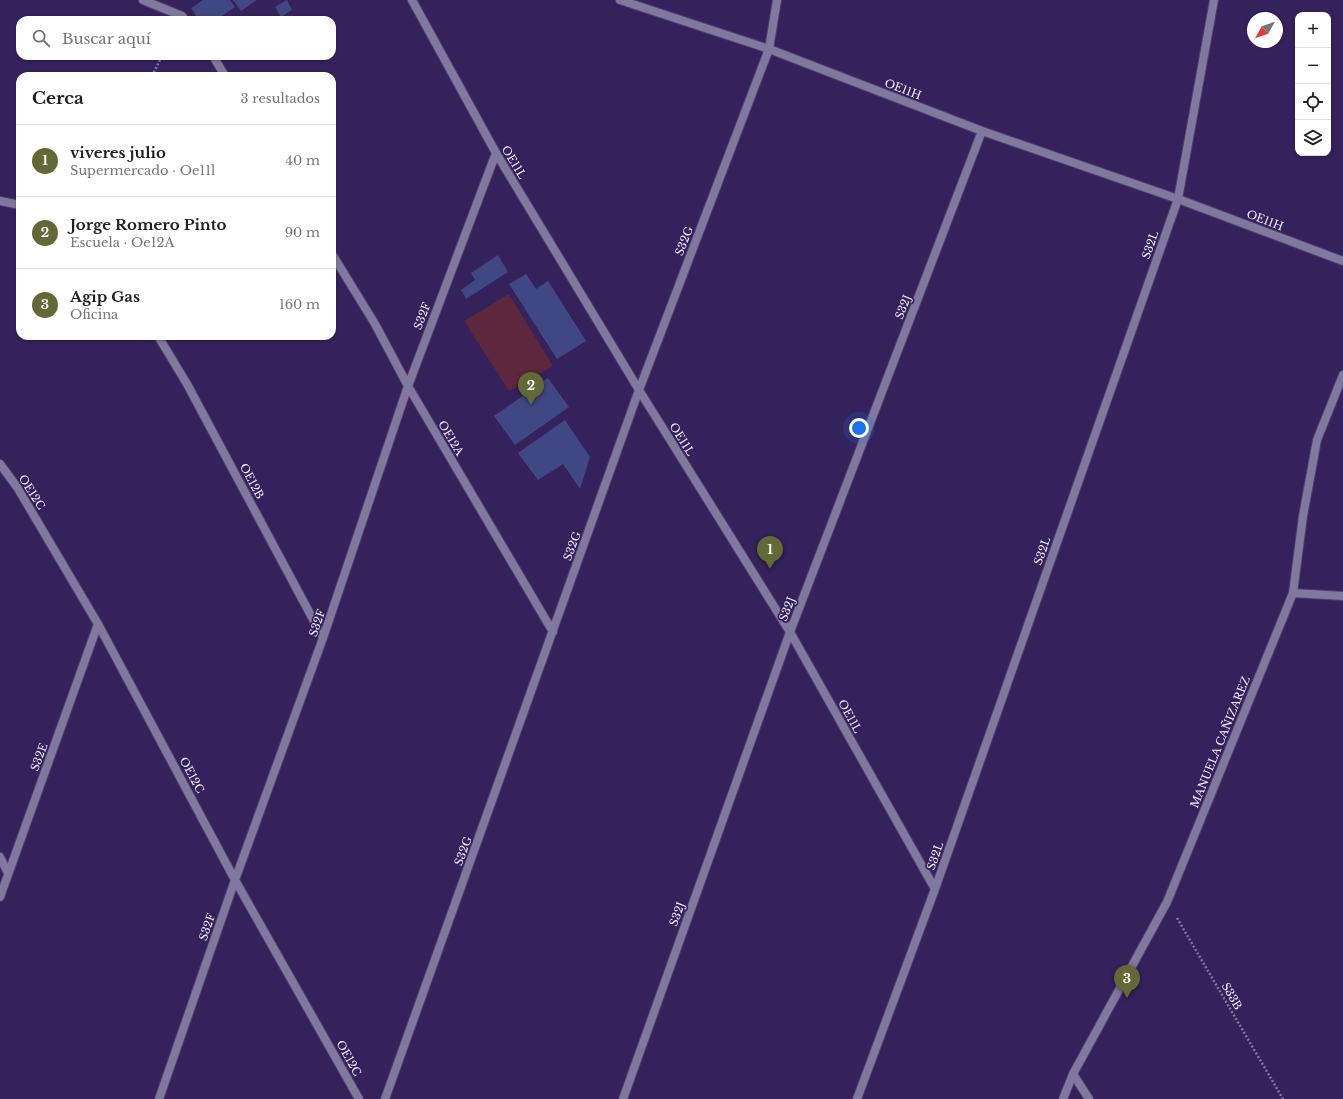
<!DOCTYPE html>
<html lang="es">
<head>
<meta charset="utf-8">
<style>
	body { margin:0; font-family:"Libre Baskerville",serif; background:#f2f2f2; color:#202124 }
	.controls { position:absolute; right:12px; top:12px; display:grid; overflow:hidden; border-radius:8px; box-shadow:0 1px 3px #0004 }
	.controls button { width:36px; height:36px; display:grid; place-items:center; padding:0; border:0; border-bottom:1px solid #e0e0e0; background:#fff; color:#202124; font:20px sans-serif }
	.compass { position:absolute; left:1247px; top:12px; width:36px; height:36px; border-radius:50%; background:#fff; box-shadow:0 1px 3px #0004; rotate:230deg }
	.you { position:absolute; left:859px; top:428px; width:14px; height:14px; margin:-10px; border:3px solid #fff; border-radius:50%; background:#1a73e8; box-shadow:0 0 0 6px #1a73e833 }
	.badge { display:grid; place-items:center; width:26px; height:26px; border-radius:50%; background:#626936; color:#fff; font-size:13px; font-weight:700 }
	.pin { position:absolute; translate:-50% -33px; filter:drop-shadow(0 1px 2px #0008) }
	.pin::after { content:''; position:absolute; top:21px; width:14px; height:12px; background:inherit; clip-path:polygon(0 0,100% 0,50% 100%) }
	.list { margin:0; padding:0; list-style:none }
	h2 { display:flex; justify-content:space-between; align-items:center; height:52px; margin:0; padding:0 16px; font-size:17px }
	h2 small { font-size:13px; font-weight:400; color:#757577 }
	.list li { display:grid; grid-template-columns:26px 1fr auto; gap:12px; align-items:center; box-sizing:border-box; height:72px; padding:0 16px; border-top:1px solid #e0e0e0 }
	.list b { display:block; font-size:15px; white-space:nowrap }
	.list p { margin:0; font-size:13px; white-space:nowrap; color:#757577 }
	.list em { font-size:13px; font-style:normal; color:#757577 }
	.icon { flex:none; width:22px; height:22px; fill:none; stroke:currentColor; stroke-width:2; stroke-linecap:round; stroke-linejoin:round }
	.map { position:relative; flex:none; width:1343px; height:1099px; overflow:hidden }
	.search { position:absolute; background:#fff; box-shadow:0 1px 3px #0004; left:16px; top:16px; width:320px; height:44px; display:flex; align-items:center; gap:10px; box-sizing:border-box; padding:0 14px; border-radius:12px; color:#757577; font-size:15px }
	.panel { position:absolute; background:#fff; box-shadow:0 1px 3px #0004; left:16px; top:72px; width:320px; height:268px; border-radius:12px }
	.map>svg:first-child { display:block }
	.green { fill:#5d273e }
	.building { fill:#404883 }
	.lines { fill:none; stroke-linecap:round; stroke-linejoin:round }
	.street-casing { stroke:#4f3e71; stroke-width:10 }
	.path { stroke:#83769e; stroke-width:2.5; stroke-dasharray:2 2; stroke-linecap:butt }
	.street { stroke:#81789d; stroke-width:8 }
	.labels { text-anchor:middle; stroke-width:3.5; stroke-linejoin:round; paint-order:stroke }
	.street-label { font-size:11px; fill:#f0edfb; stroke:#35215b }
</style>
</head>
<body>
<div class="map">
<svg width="1343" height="1099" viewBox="0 0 1343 1099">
	<rect width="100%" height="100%" fill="#35215b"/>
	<path class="green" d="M509,294L553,366L509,391L464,321Z"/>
	<path class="building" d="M203,0H230L235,7L216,20H199L191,8Z
		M233,0H257L241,11Z
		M287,0L292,10L281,17L275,7Z
		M498,255L508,272L466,299L461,290L475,280L471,273Z
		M526,274L536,289L548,281L586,341L557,359L509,284Z
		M548,378L569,407L515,445L494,416Z
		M565,420L590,457L580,489L563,464L538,480L518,453Z"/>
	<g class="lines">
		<defs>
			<path id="street" d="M143,0L182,16L185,20
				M412,0L496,153L639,390L790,632L935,889
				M620,0L769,49L982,131L1178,199L1343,261
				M213,56L225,76
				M0,201L20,205
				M332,254L375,324L408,386L553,632
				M158,336L187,384L323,638
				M0,464L17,487L98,624L235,880L359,1099
				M1293,593L1343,596
				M0,857L8,873
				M0,897L98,624
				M1073,1074L1089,1099
				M159,1099L235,880L323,638L408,386L496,153
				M385,1099L639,390L769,49L777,0
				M623,1099L790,632L982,131
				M857,1099L935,889L1178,199L1214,0
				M1063,1099L1073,1074L1167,902L1293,593L1303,516L1317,440L1343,375"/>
		</defs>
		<use href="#street" class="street-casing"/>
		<path class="path" d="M152,76L162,56
			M1177,918L1283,1099"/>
		<use href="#street" class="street"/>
	</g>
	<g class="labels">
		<g class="street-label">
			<text transform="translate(903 89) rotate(21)" y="4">OE11H</text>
			<text transform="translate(514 162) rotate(59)" y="4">OE11L</text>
			<text transform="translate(1265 220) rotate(21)" y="4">OE11H</text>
			<text transform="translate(684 241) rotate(-69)" y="4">S32G</text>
			<text transform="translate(1150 245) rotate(-71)" y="4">S32L</text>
			<text transform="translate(903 307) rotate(-69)" y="4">S32J</text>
			<text transform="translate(422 316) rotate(-69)" y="4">S32F</text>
			<text transform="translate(451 438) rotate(59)" y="4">OE12A</text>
			<text transform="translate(682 439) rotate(58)" y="4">OE11L</text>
			<text transform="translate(252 481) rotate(62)" y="4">OE12B</text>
			<text transform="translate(32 492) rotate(58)" y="4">OE12C</text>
			<text transform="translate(572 546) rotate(-70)" y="4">S32G</text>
			<text transform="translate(1042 551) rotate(-71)" y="4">S32L</text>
			<text transform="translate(787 609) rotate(-69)" y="4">S32J</text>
			<text transform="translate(317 623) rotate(-71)" y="4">S32F</text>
			<text transform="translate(850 716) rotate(61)" y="4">OE11L</text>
			<text transform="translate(1220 742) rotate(-68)" y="4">MANUELA CAÑIZAREZ</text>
			<text transform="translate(39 757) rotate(-70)" y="4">S32E</text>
			<text transform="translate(192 775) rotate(62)" y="4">OE12C</text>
			<text transform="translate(463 851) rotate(-70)" y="4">S32G</text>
			<text transform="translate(935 856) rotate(-71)" y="4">S32L</text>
			<text transform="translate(677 914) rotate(-70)" y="4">S32J</text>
			<text transform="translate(207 927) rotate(-71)" y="4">S32F</text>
			<text transform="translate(1232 996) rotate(60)" y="4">S33B</text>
			<text transform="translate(349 1058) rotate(61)" y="4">OE12C</text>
		</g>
	</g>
</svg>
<div class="controls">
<button>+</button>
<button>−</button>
<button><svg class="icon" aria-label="locate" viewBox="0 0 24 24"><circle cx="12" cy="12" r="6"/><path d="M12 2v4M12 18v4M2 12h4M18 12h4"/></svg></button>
<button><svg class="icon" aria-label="layers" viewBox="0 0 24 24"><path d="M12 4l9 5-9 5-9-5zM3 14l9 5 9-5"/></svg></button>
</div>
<svg class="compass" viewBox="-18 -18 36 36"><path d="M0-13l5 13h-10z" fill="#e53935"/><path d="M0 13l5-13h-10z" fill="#757577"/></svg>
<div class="you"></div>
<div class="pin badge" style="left:770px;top:569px">1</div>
<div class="pin badge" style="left:531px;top:405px">2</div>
<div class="pin badge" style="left:1127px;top:998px">3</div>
<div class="search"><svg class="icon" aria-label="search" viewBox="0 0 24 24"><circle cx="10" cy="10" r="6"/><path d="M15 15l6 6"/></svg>Buscar aquí</div>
<section class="panel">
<h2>Cerca<small>3 resultados</small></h2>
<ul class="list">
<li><span class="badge">1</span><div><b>viveres julio</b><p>Supermercado · Oe11l</p></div><em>40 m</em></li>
<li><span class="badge">2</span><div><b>Jorge Romero Pinto</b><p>Escuela · Oe12A</p></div><em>90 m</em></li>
<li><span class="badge">3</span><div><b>Agip Gas</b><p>Oficina</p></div><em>160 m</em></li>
</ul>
</section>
</div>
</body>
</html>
